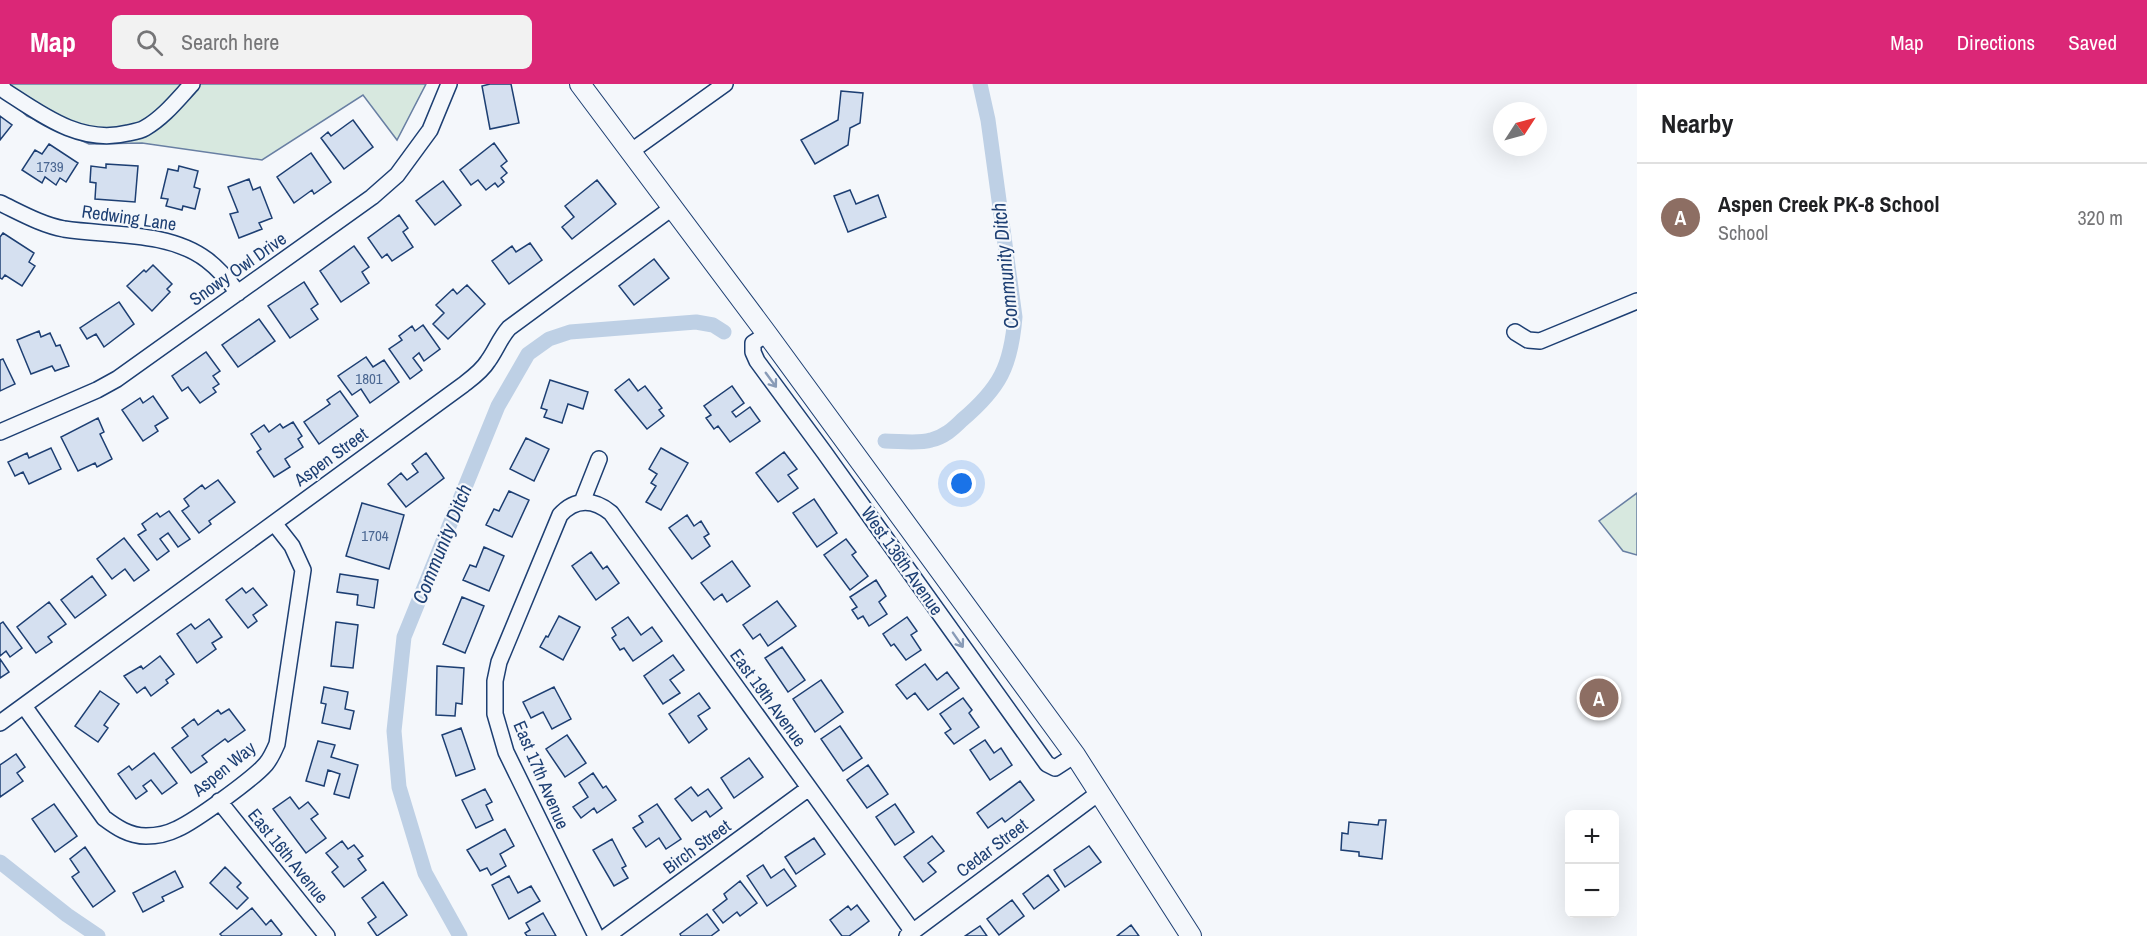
<!DOCTYPE html>
<html lang="en">
<head>
<meta charset="utf-8">
<style>
	body { margin:0; font-family:"Archivo Narrow",sans-serif; background:#f2f2f2; color:#202124 }
	.controls { position:absolute; right:18px; bottom:18px; display:grid; overflow:hidden; border-radius:9px; box-shadow:0 6px 24px #0002 }
	.controls button { width:54px; height:54px; display:grid; place-items:center; padding:0; border:0; border-bottom:2px solid #e0e0e0; background:#fff; color:#202124; font:30px sans-serif }
	.compass { position:absolute; left:1493px; top:18px; width:54px; height:54px; border-radius:50%; background:#fff; box-shadow:0 6px 24px #0002; rotate:54deg }
	.you { position:absolute; left:962px; top:400px; width:21px; height:21px; margin:-15px; border:4px solid #fff; border-radius:50%; background:#1a73e8; box-shadow:0 0 0 9px #1a73e833 }
	.badge { display:grid; place-items:center; width:39px; height:39px; border-radius:50%; background:#db2777; color:#fff; font-size:20px; font-weight:700 }
	.pin { position:absolute; translate:-50% -50%; border:3px solid #fff; box-shadow:0 2px 6px #0006 }
	.list { margin:0; padding:0; list-style:none }
	h2 { display:flex; justify-content:space-between; align-items:center; height:78px; margin:0; padding:0 24px; font-size:26px }
	h2 small { font-size:20px; font-weight:400; color:#757577 }
	.list li { display:grid; grid-template-columns:39px 1fr auto; gap:18px; align-items:center; box-sizing:border-box; height:108px; padding:0 24px; border-top:2px solid #e0e0e0 }
	.list b { display:block; font-size:22px; white-space:nowrap }
	.list p { margin:0; font-size:20px; white-space:nowrap; color:#757577 }
	.list em { font-size:20px; font-style:normal; color:#757577 }
	.icon { flex:none; width:33px; height:33px; fill:none; stroke:currentColor; stroke-width:2; stroke-linecap:round; stroke-linejoin:round }
	.map { position:relative; flex:none; width:1637px; height:852px; overflow:hidden }
	header { display:flex; align-items:center; gap:36px; box-sizing:border-box; height:84px; padding:0 30px; background:#db2777; color:#fff }
	header strong { font-size:28px }
	nav { display:flex; gap:33px; margin-inline-start:auto; font-size:21px }
	.search { width:420px; height:54px; background:#f2f2f2; display:flex; align-items:center; gap:15px; box-sizing:border-box; padding:0 21px; border-radius:9px; color:#757577; font-size:22px }
	main { display:flex }
	aside { flex:1; background:#fff }
	.map>svg:first-child { display:block }
	.green { fill:#d7e8df; stroke:#687fa3; stroke-width:1.5 }
	.lines { fill:none; stroke-linecap:round; stroke-linejoin:round }
	.canal { stroke:#bed0e5; stroke-width:15 }
	.building { fill:#d5e0f0; stroke:#1d3f73; stroke-width:1.5 }
	.minor-casing { stroke:#1d3f73; stroke-width:18 }
	.major-casing { stroke:#1d3f73; stroke-width:22 }
	.minor { stroke:#f4f7fb; stroke-width:15 }
	.major { stroke:#f4f7fb; stroke-width:20 }
	.oneway { stroke:#889bb7 }
	.labels { text-anchor:middle; stroke-width:4.5; stroke-linejoin:round; paint-order:stroke }
	.number-label { font-size:15px; fill:#4b6792 }
	.street-label { font-size:18px; fill:#1d3f73; stroke:#f4f7fb }
	.water-label { font-size:20px; font-style:italic; fill:#1d3f73; stroke:#f4f7fb }
</style>
</head>
<body>
<header>
<strong>Map</strong>
<div class="search"><svg class="icon" aria-label="search" viewBox="0 0 24 24"><circle cx="10" cy="10" r="6"/><path d="M15 15l6 6"/></svg>Search here</div>
<nav><a>Map</a><a>Directions</a><a>Saved</a></nav>
</header>
<main>
<div class="map">
<svg width="1637" height="852" viewBox="0 0 1637 852">
	<rect width="100%" height="100%" fill="#f4f7fb"/>
	<path class="green" d="M0,0H426L397,56L363,11L262,76L142,59L89,60L27,32L0,7Z
		M1637,409V471L1623,467L1599,437Z"/>
	<g class="lines">
		<path class="canal" d="M885,357C899,357 918,360 931,356C944,353 953,345 962,336C1000,304 1011,282 1015,233L988,36L980,0
			M0,778L67,831L98,852
			M460,852L425,789L399,703L394,647L404,553L498,322L528,270L549,255L570,248L696,238L713,241L724,248"/>
	</g>
	<path class="building" d="M490,0H511L519,39L490,45L482,2Z
		M841,7L863,9L860,39L850,44L848,61L815,80L801,56L838,36Z
		M0,32L12,41L0,56Z
		M353,36L373,63L344,85L321,54L328,48L331,52Z
		M494,59L507,77L501,82L507,89L501,94L504,98L498,103L495,99L486,106L478,96L471,101L460,86Z
		M49,60L78,79L66,98L60,94L56,101L45,93L42,99L22,86L35,66L42,70Z
		M311,69L331,98L314,110L312,106L294,119L277,93Z
		M106,80L138,82L135,118L95,115L96,99L90,98L91,82L106,84Z
		M179,82L198,87L194,103L200,105L195,125L183,122L182,126L166,122L168,115L161,114L168,85L178,87Z
		M249,95L253,106L260,103L272,134L259,139L262,145L239,154L230,130L238,128L228,103Z
		M597,96L616,120L572,155L562,143L574,133L565,122Z
		M443,97L461,121L435,141L416,117Z
		M850,106L856,120L878,111L886,133L848,148L834,112Z
		M399,131L408,144L403,148L413,163L392,177L387,170L382,174L368,154Z
		M3,149L34,169L29,178L35,182L22,202L5,191L2,195L0,194V153Z
		M530,159L542,176L509,200L492,177L512,162L516,168Z
		M354,162L369,183L362,188L369,199L341,218L320,187Z
		M654,175L669,194L634,221L619,202Z
		M153,181L172,200L167,205L170,208L152,227L127,202L144,186L146,188Z
		M304,198L318,220L311,225L318,235L290,254L268,222Z
		M467,201L485,220L448,255L433,240L444,229L436,221L453,205L457,210Z
		M119,218L134,240L104,263L96,250L87,255L80,244Z
		M259,235L275,257L238,283L222,261Z
		M423,241L440,265L424,277L419,269L413,274L422,286L410,295L389,265L402,256L399,252L412,242L415,247Z
		M39,247L41,253L50,249L56,262L60,261L69,282L55,287L52,282L31,290L17,256Z
		M206,268L220,287L213,292L219,300L213,304L216,308L200,319L188,303L182,307L172,292Z
		M366,273L373,283L384,276L399,298L370,319L361,305L352,311L338,292Z
		M3,275L15,300L0,307V276Z
		M629,295L638,307L645,302L662,324L659,326L664,332L647,345L615,306Z
		M550,296L588,308L583,325L568,320L562,339L544,333L547,326L541,324Z
		M732,302L744,319L732,328L736,333L750,323L760,337L730,358L718,342L714,345L706,334L711,331L704,322Z
		M340,307L358,332L319,360L304,338L330,320L327,316Z
		M153,312L168,334L155,342L158,347L143,357L122,326L140,314L143,319Z
		M98,334L104,348L100,350L112,375L97,383L95,379L78,387L61,353Z
		M293,338L302,352L298,355L303,363L285,375L290,383L274,393L257,368L261,365L251,350L264,341L269,348L280,340L283,344Z
		M526,354L549,365L534,397L510,385Z
		M51,364L61,385L29,400L23,388L15,392L8,378L27,369L29,374Z
		M661,364L688,379L661,426L646,418L656,402L651,399L657,390L649,385Z
		M784,368L797,385L788,391L798,404L778,418L756,389Z
		M426,369L444,394L406,423L388,400L401,389L407,396L418,388L412,380Z
		M218,396L235,418L209,437L211,440L199,449L182,427L189,422L184,415L202,401L205,405Z
		M509,407L529,416L512,453L486,441L494,425L499,427Z
		M814,415L837,449L817,463L793,429Z
		M362,419L404,431L389,485L346,472Z
		M169,427L190,455L178,463L168,449L160,455L169,467L157,476L138,451L146,446L142,440L157,429L160,433Z
		M687,431L694,442L701,437L709,450L704,453L710,462L692,475L669,444Z
		M124,454L149,486L134,497L125,485L112,495L97,475Z
		M846,455L856,468L852,471L868,492L850,506L824,471Z
		M484,463L504,472L489,507L463,496L470,481L476,483Z
		M591,468L603,485L607,482L619,499L596,516L572,482Z
		M732,477L750,502L727,518L722,510L714,516L701,499Z
		M340,490L378,496L374,524L357,521L358,511L337,508Z
		M92,492L106,511L75,534L61,516Z
		M876,496L886,512L879,518L887,530L869,542L863,532L858,535L852,526L857,523L850,513Z
		M242,504L246,509L253,504L267,521L253,531L257,537L248,544L226,516Z
		M462,513L484,522L465,569L443,560Z
		M777,517L796,542L768,562L760,550L753,555L743,541Z
		M49,518L66,540L48,553L52,558L36,569L17,543Z
		M559,532L580,543L563,576L540,563L546,552L548,553Z
		M628,533L641,551L652,543L662,557L633,577L624,564L620,566L612,554L616,551L612,544Z
		M907,533L917,547L911,551L921,566L906,576L894,560L891,562L883,550Z
		M209,535L222,553L212,559L216,565L197,579L177,550L191,540L195,545Z
		M3,538L22,564L10,573L6,567L0,572V540Z
		M336,538L358,541L353,584L331,582Z
		M782,563L805,596L788,608L765,574Z
		M673,571L684,586L670,596L680,609L663,620L644,592Z
		M160,572L174,590L166,596L168,599L151,612L145,603L137,609L124,592L141,582L143,585Z
		M0,575L9,588L0,594Z
		M925,580L937,596L947,588L959,604L928,626L915,609L907,615L896,601Z
		M437,582L464,584L462,620L456,619L455,632L436,631Z
		M821,596L843,628L815,648L793,615Z
		M324,603L348,608L345,625L354,627L350,645L322,639L326,620L321,619Z
		M554,603L571,635L552,645L543,628L531,634L523,618Z
		M100,607L119,620L104,641L108,644L98,658L75,642Z
		M699,609L710,624L698,632L707,645L689,659L669,630Z
		M963,614L972,626L969,629L979,643L954,660L945,649L951,645L940,630Z
		M229,625L245,646L228,658L225,655L202,672L207,678L191,689L172,664L188,652L182,644L194,635L198,641L218,626L221,630Z
		M840,642L862,674L843,687L821,655Z
		M461,644L475,685L456,692L442,651Z
		M567,651L586,679L565,693L546,665Z
		M985,656L994,669L1001,664L1012,681L990,696L970,666Z
		M318,657L335,661L331,673L358,681L349,714L334,710L340,690L328,686L324,702L306,697Z
		M154,669L177,699L162,710L151,696L143,702L147,707L136,715L118,690L129,682L132,686Z
		M16,670L25,683L17,689L23,697L0,713V681Z
		M749,674L763,693L734,714L721,694Z
		M868,681L888,710L867,724L847,696Z
		M593,689L603,704L606,702L616,716L597,729L594,724L581,734L573,723L588,713L579,699Z
		M1020,697L1034,716L1005,738L1002,734L988,744L977,729Z
		M691,703L698,712L708,705L722,724L710,733L706,727L692,737L675,715Z
		M485,705L492,718L486,721L493,736L476,744L462,716Z
		M290,713L299,725L308,718L318,730L311,735L326,754L306,769L273,725Z
		M54,720L77,752L55,768L32,735Z
		M657,720L681,755L666,765L659,754L646,763L633,744L643,738L639,732Z
		M895,720L914,748L895,761L876,733Z
		M1379,736H1386L1382,775L1359,772V768L1341,766L1342,749L1348,750L1349,738L1378,741Z
		M505,745L514,762L500,770L506,782L491,791L487,784L480,787L467,766Z
		M932,752L944,767L928,779L936,788L923,798L904,773Z
		M814,754L825,770L796,790L785,773Z
		M612,755L626,782L622,784L628,794L614,802L593,766Z
		M342,757L348,765L354,761L363,772L358,775L366,786L344,803L332,788L338,783L326,769Z
		M1089,762L1101,778L1065,803L1054,786Z
		M85,763L115,807L93,823L72,793L79,788L70,775Z
		M763,781L771,794L784,785L796,802L767,822L747,792Z
		M225,783L241,799L237,803L248,814L237,825L210,799Z
		M175,787L183,803L162,813L164,817L143,828L133,809Z
		M1048,791L1059,806L1034,825L1023,810Z
		M509,792L518,809L531,802L540,817L509,835L492,801Z
		M740,797L757,819L740,832L737,828L723,839L713,826L727,815L724,810Z
		M383,798L407,831L377,852L368,839L376,833L362,814Z
		M1012,816L1024,832L999,851L987,835Z
		M857,821L869,837L849,852H842L830,836L848,822L851,826Z
		M252,824L266,841L271,836L282,850L280,852H222L220,850Z
		M543,829L556,852H527L525,849L530,846L526,839Z
		M707,830L719,846L711,852H681L680,850Z
		M1131,841L1139,852H1117Z
		M980,842L987,852H965Z"/>
	<g class="lines">
		<defs>
			<path id="minor" d="M0,0L5,7C42,31 81,61 128,49C133,48 140,47 145,44C164,33 178,15 192,0
				M630,68L725,0
				M0,119C21,129 42,141 64,145C110,152 169,147 207,176C219,185 229,197 238,209
				M1515,248L1528,256L1540,257L1637,217
				M767,250L753,259V268L757,277L824,368L1047,680L1055,684L1075,671
				M0,348L97,306L117,295L372,113L397,91L430,46L449,0
				M582,418L599,375
				M24,622L104,734C116,743 129,752 146,752C156,752 167,750 177,745C195,737 253,695 266,680C271,674 274,667 277,660L303,486L292,462L274,439
				M0,639L463,301C472,294 482,287 488,277C496,266 500,254 509,244L672,124
				M219,717L327,852
				M596,852L506,668L495,630V597L499,578L560,431C575,414 594,415 611,429L913,848
				M607,852L809,704
				M907,852L1100,708"/>
			<path id="major" d="M580,0L767,250L1075,671L1191,852"/>
		</defs>
		<use href="#minor" class="minor-casing"/>
		<use href="#major" class="major-casing"/>
		<use href="#minor" class="minor"/>
		<use href="#major" class="major"/>
	</g>
	<defs><path id="oneway-shaft" d="M-6 0H5M1.5-3L5.5 0L1.5 3" fill="none" stroke-width="1.6" stroke-linecap="round" stroke-linejoin="round" transform="scale(1.5)"/></defs>
	<g class="oneway">
		<use href="#oneway-shaft" transform="translate(771 296) rotate(54)"/>
		<use href="#oneway-shaft" transform="translate(958 556) rotate(55)"/>
	</g>
	<g class="labels">
		<g class="number-label">
			<text x="50" y="88">1739</text>
			<text x="369" y="300">1801</text>
			<text x="375" y="457">1704</text>
		</g>
		<g class="street-label">
			<text transform="translate(129 134) rotate(8)" y="6">Redwing Lane</text>
			<text transform="translate(238 185) rotate(-35)" y="6">Snowy Owl Drive</text>
			<text transform="translate(331 373) rotate(-36)" y="6">Aspen Street</text>
			<text transform="translate(902 477) rotate(55)" y="6">West 136th Avenue</text>
			<text transform="translate(768 614) rotate(54)" y="6">East 19th Avenue</text>
			<text transform="translate(224 685) rotate(-39)" y="6">Aspen Way</text>
			<text transform="translate(541 691) rotate(67)" y="6">East 17th Avenue</text>
			<text transform="translate(697 763) rotate(-36)" y="6">Birch Street</text>
			<text transform="translate(992 764) rotate(-37)" y="6">Cedar Street</text>
			<text transform="translate(288 772) rotate(51)" y="6">East 16th Avenue</text>
		</g>
		<g class="water-label">
			<text transform="translate(1005 182) rotate(-96)" y="7">Community Ditch</text>
			<text transform="translate(442 460) rotate(-68)" y="7">Community Ditch</text>
		</g>
	</g>
</svg>
<div class="controls">
<button>+</button>
<button>−</button>
</div>
<svg class="compass" viewBox="-18 -18 36 36"><path d="M0-13l5 13h-10z" fill="#e53935"/><path d="M0 13l5-13h-10z" fill="#757577"/></svg>
<div class="you"></div>
<div class="pin badge" style="left:1599px;top:614px;background:#8d6e63">A</div>
</div>
<aside>
<h2>Nearby<small></small></h2>
<ul class="list">
<li><span class="badge" style="background:#8d6e63">A</span><div><b>Aspen Creek PK-8 School</b><p>School</p></div><em>320 m</em></li>
</ul>
</aside>
</main>
</body>
</html>
